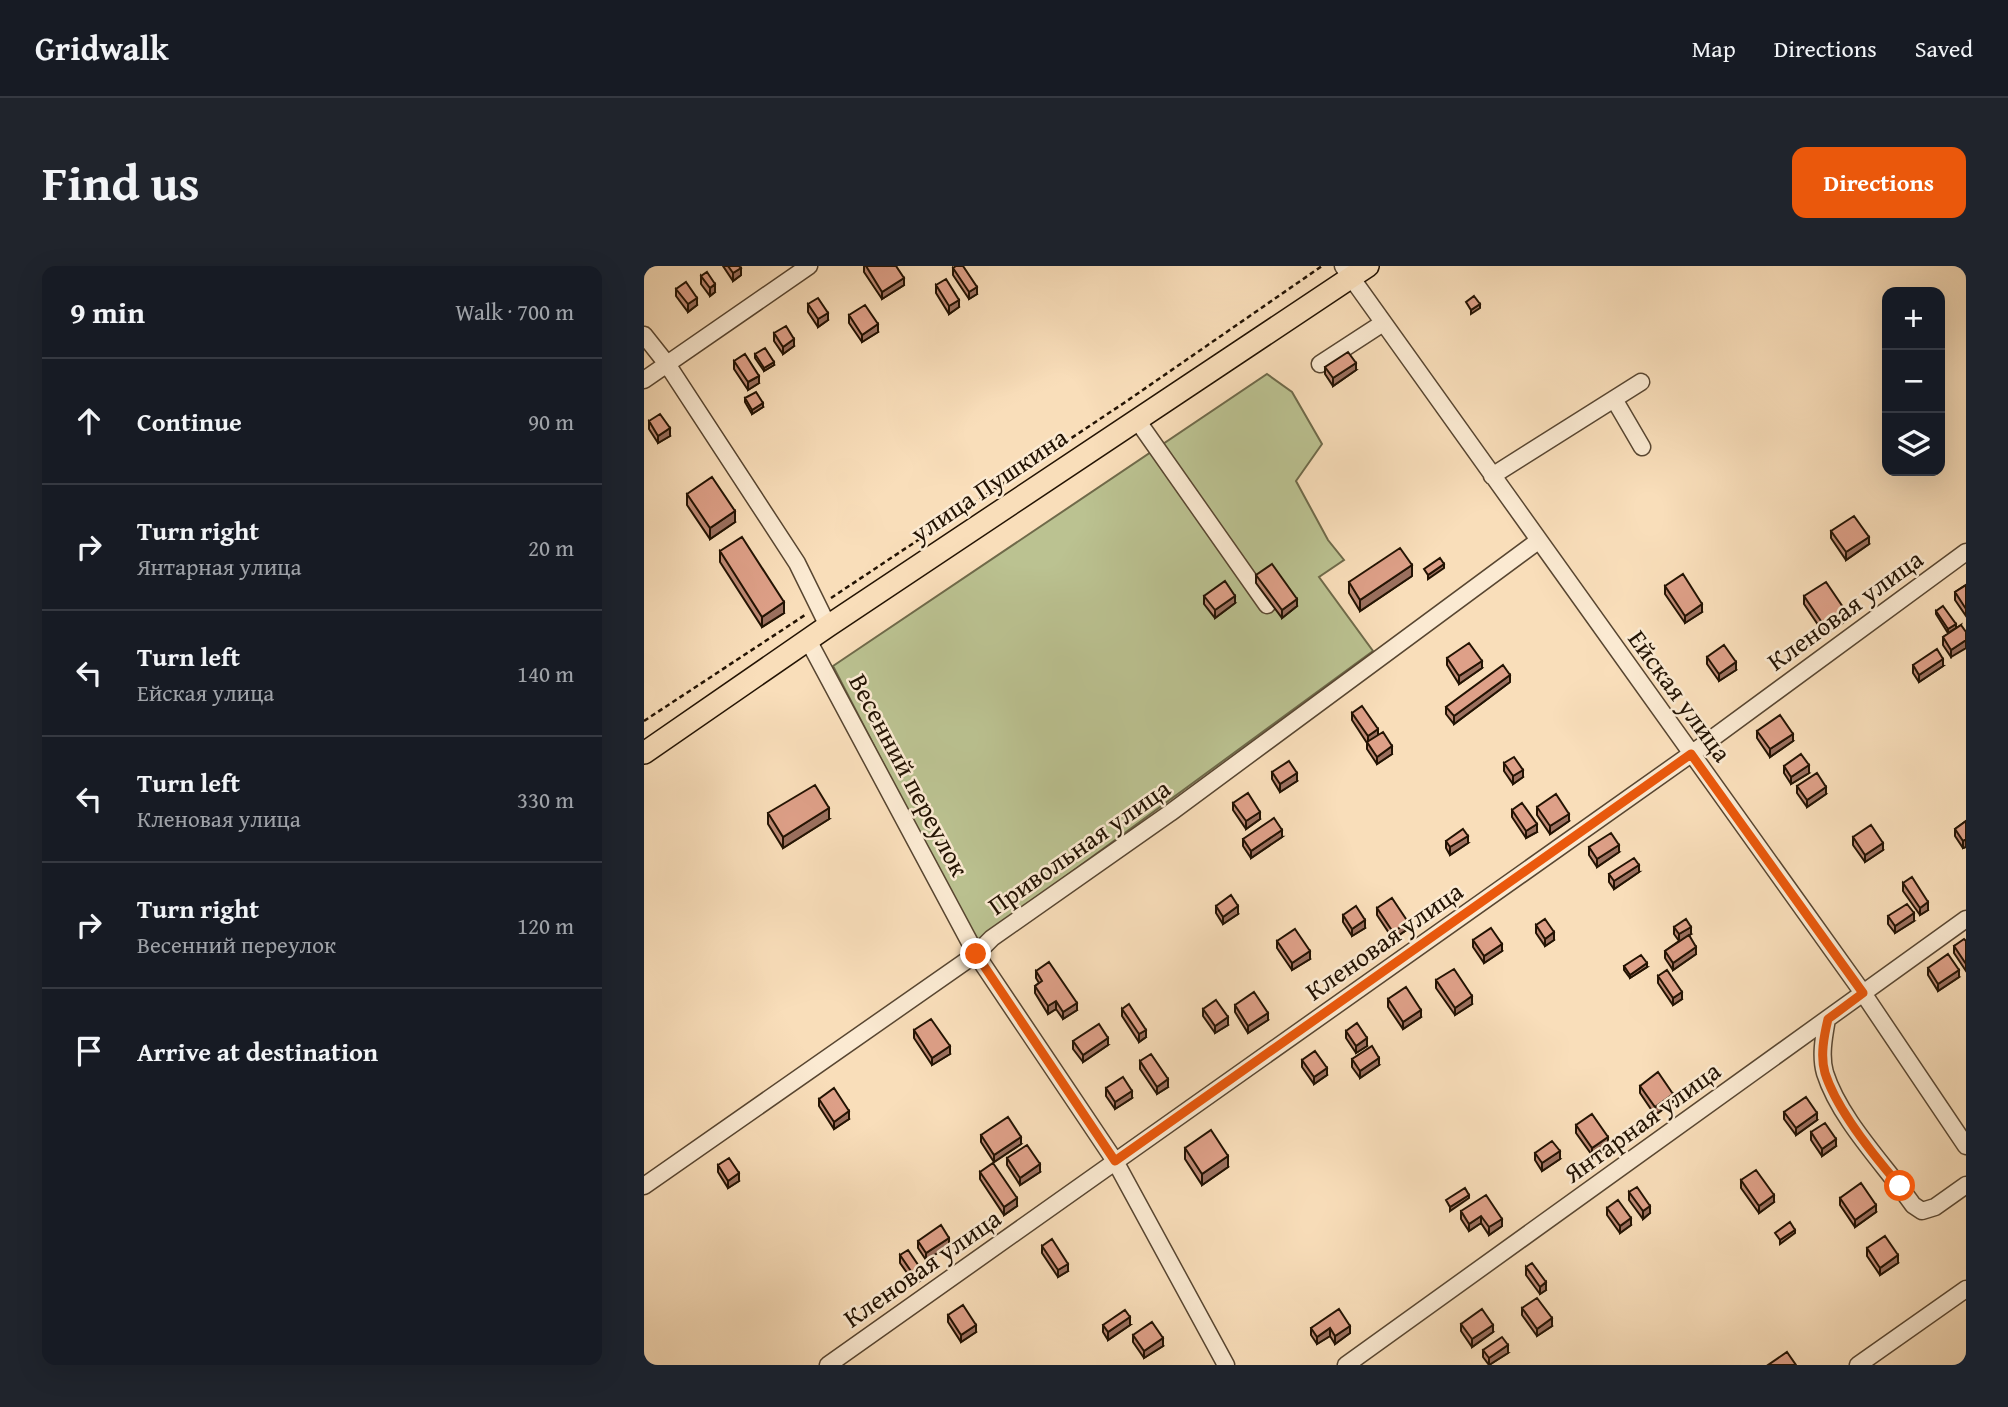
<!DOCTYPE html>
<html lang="en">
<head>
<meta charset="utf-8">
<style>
	body { margin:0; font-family:"Gentium Book Plus",serif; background:#20242c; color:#f1f3f6 }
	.controls { position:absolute; right:21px; top:21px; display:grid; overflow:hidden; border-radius:14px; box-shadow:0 7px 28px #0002 }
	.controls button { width:63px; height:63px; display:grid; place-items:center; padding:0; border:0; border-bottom:2px solid #363941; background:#171b24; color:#f1f3f6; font:35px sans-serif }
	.stop { position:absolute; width:21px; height:21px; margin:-16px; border:5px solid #ea580c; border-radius:50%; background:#fff }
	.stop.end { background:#ea580c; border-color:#fff; box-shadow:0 2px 7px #0008 }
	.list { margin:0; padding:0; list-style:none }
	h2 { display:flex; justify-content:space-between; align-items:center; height:91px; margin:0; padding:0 28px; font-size:30px }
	h2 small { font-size:23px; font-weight:400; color:#9ea1a6 }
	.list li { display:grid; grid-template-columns:46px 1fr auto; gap:21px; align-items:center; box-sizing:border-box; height:126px; padding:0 28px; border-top:2px solid #363941 }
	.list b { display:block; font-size:26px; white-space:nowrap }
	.list p { margin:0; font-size:23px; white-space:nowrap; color:#9ea1a6 }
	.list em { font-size:23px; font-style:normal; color:#9ea1a6 }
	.icon { flex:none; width:38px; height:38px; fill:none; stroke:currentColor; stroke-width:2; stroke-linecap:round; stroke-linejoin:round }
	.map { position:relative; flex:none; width:1322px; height:1099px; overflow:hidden; border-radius:14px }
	header { display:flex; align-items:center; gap:42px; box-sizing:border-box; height:98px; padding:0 35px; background:#171b24; border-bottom:2px solid #363941 }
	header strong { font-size:33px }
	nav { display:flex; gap:38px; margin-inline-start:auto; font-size:24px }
	.intro { display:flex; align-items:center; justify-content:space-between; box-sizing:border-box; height:168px; padding:0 42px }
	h1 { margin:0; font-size:49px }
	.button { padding:18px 32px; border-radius:14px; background:#ea580c; color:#fff; font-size:24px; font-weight:700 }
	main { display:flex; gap:42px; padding:0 42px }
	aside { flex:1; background:#171b24; border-radius:14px; box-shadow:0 7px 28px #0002 }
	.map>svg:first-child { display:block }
	.green { fill:#bbc291; stroke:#6f6a4a; stroke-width:2 }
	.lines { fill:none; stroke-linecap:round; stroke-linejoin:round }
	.minor-casing { stroke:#584631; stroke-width:19 }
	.major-casing { stroke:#231303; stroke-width:24 }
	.path { stroke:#231303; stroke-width:2.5; stroke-dasharray:5 3.5; stroke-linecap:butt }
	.minor { stroke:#fbead2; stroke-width:16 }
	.major { stroke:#f9deba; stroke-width:21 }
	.wall { fill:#bf8a75; stroke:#231303; stroke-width:2 }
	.shaded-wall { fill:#9b705f; stroke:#231303; stroke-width:2 }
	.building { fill:#dea088; stroke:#231303; stroke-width:2 }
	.route { stroke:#ea580c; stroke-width:9 }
	.labels { text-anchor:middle; stroke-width:5; stroke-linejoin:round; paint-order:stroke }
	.street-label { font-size:26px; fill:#231303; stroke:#fbead2 }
</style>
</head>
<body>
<header>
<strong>Gridwalk</strong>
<nav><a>Map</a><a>Directions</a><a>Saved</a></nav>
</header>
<div class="intro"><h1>Find us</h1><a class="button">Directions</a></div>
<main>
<aside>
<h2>9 min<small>Walk · 700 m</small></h2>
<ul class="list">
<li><svg class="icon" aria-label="ahead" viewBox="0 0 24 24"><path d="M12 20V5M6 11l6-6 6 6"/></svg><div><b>Continue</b></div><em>90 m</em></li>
<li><svg class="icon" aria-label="right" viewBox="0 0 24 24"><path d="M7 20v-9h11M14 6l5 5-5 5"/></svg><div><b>Turn right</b><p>Янтарная улица</p></div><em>20 m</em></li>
<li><svg class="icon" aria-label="left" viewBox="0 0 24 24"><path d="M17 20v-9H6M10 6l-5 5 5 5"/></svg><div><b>Turn left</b><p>Ейская улица</p></div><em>140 m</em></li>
<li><svg class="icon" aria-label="left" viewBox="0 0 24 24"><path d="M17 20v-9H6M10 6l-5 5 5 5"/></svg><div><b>Turn left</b><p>Кленовая улица</p></div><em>330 m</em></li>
<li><svg class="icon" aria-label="right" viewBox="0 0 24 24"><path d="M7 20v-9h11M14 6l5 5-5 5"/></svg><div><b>Turn right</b><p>Весенний переулок</p></div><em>120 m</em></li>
<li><svg class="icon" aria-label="arrive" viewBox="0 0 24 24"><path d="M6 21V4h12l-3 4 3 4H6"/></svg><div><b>Arrive at destination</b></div></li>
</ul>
</aside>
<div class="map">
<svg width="1322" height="1099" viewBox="0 0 1322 1099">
	<rect width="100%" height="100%" fill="#f9deba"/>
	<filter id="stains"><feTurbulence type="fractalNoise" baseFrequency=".00286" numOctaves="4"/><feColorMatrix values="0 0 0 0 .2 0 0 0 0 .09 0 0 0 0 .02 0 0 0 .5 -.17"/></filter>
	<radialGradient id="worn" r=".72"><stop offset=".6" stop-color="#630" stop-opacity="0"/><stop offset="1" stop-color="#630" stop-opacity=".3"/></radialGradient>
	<path class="green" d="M623,108L648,126L678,178L652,215L684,274L700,294L675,311L729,385L336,673L329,672L189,400Z"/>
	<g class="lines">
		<defs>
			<path id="minor" d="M699,0L1219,727L1322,880
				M0,69L23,98L153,297L184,360
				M676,98L739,57
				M0,114L165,0
				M970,133L998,181
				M493,154L623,339
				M848,210L997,116
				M164,374L332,688L471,895L582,1099
				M1183,753C1180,770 1176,790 1181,807C1196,854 1241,899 1269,939L1278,945L1291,941L1322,919
				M0,920L332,688L348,672L526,547L894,275
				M184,1099L1047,488L1322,286
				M702,1099L1322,653
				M1214,1099L1322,1023"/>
			<path id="major" d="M0,487L184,360L724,0"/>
		</defs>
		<use href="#minor" class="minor-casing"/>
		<use href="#major" class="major-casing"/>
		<path class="path" d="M187,332L480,137L678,0
			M0,455L161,349"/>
		<use href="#minor" class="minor"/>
		<use href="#major" class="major"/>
	</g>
	<path class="wall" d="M79,0H95L97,9L89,15Z
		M220,0H252L260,19L238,33L220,6Z
		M309,2L333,28L325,33L309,9Z
		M57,10L71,26L66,30L57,18Z
		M292,19L315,41L305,48L292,27Z
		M32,23L53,39L44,46L32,30Z
		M164,38L184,54L174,61L164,46Z
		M205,49L234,66L218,76L205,57Z
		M130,67L150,80L139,88L130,75Z
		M111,88L130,99L120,105L111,92Z
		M90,95L115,117L104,124L90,103Z
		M681,101L712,104L689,120L681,108Z
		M101,132L119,141L108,148L101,136Z
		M5,155L26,170L14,177L5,163Z
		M43,228L91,256L66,273L43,239Z
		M1187,265L1225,278L1202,294L1187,272Z
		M76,285L140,347L118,361L76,296Z
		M612,309L653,340L638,352L612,317Z
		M768,310L716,345L705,327V316Z
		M1322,319V350L1311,334V326Z
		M1021,320L1058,346L1041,357L1021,328Z
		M560,330L591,337L571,352L560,338Z
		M1160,330L1203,354L1181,369L1160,338Z
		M1292,345L1312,362L1304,367L1292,348Z
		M1317,359L1307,391L1299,379V371Z
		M1063,391L1092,404L1075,415L1063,398Z
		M803,392L838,402L815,418L803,399Z
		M1269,399L1299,400L1275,416L1269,407Z
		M866,416L810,458L802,448V441Z
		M708,447L734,469L748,488L733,498L723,483V477L708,454Z
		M1113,465L1149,475L1126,491L1113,472Z
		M860,497L879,511L869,518L860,505Z
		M1140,500L1165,507L1147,518L1140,507Z
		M628,506L653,515L636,526L628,513Z
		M1153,520L1182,528L1163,541L1153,527Z
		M589,537L616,553L602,563L589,544Z
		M893,541L925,555L906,568L893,549Z
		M868,544L893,566L882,572L868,551Z
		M124,547L185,553L139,582L124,558Z
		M1322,555V581L1319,582L1311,570V563Z
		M638,571L607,592L599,580V573Z
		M1209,571L1239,584L1221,596L1209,579Z
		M802,575L824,577L806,589L802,582Z
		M945,581L975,586L953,601L945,589Z
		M995,606L970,623L965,616V608Z
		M1259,617L1284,644L1276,649L1259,625Z
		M572,640L594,648L579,658L572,647Z
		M733,642L764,663L749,673L733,649Z
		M699,649L721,662L708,670L699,656Z
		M1244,650L1270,655L1251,667L1244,658Z
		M892,659L910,674L901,680L892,667Z
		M1030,661L1047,668L1045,669L1052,688L1029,704L1021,692V685L1035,675L1030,668Z
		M829,674L858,685L840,697L829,681Z
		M633,675L666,693L648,704L633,682Z
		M1322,675V705L1310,687V680Z
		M980,700L1003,701L986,712L980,704Z
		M1284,702L1315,711L1294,725L1284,709Z
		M392,705L433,744L419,753L412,743L404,748L391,727V720L395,717L392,712Z
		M1014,710L1038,733L1029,739L1014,717Z
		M792,714L828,738L811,749L792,722Z
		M744,733L777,751L759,763L744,741Z
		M591,739L624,754L604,767L591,746Z
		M478,743L502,771L495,776L478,750Z
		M559,743L584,759L571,767L559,750Z
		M270,764L306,788L288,799L270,772Z
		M702,765L723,780L712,787L702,772Z
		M429,775L464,779L439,796L429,783Z
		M708,793L735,799L716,812L708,801Z
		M658,794L683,809L670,818L658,801Z
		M496,795L524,821L513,828L496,803Z
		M996,820L1029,836L1011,849L996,827Z
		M462,822L488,832L471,843L462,830Z
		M175,833L205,853L190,863L175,840Z
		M1140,846L1173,854L1152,869L1140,853Z
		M932,859L964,878L948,889L932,867Z
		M1167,866L1192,880L1178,890L1167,874Z
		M337,869L377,878L350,896L337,876Z
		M541,882L584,901L558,919L541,893Z
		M891,887L916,893L898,905L891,894Z
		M363,892L396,906L376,919L363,899Z
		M74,899L95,915L84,922L74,906Z
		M336,906L373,940L360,949L336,913Z
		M1097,914L1130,936L1115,947L1097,922Z
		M985,926L1006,947L999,953L985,934Z
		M1196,932L1232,946L1211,961L1196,939Z
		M963,942L987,959L976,967L963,949Z
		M817,945L858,953V960L845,969L837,957L825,965L817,953Z
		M274,975L305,980L282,994L274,982Z
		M398,980L424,1005L414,1011L398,987Z
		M1223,982L1254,997L1236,1009L1223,990Z
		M256,989L279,1013L271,1018L256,997Z
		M882,1001L902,1024L896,1028L882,1009Z
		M878,1042L908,1060L893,1070L878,1049Z
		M304,1049L332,1066L317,1076L304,1056Z
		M817,1058L849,1066L828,1081L817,1065Z
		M459,1059H486L464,1074L459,1066Z
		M706,1060V1067L691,1078L686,1070L673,1078L667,1069V1062Z
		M489,1069L519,1080L500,1092L489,1076Z
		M839,1084L864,1087L845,1099L839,1091Z"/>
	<path class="shaded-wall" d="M97,2V9L89,15V7Z
		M260,12V19L238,33V26Z
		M71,18V26L66,30V22Z
		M333,21V28L325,33V26Z
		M53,32V39L44,46V38Z
		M315,34V41L305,48V40Z
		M836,38V42L827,48V44Z
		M184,47V54L174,61V53Z
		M234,58V66L218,76V69Z
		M150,73V80L139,88V81Z
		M130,96V99L120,105V102Z
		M712,97V104L689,120V112Z
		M115,110V117L104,124V116Z
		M119,137V141L108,148V144Z
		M26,162V170L14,177V170Z
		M91,245V256L66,273V262Z
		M1225,271V278L1202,294V286Z
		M800,298V302L784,313V309Z
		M768,299V310L716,345V334Z
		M591,330V337L571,352V344Z
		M653,333V340L638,352V344Z
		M140,336V347L118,361V351Z
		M1058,338V346L1041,357V350Z
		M1203,347V354L1181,369V361Z
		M1312,358V362L1304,367V363Z
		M1322,374V382L1307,391V384Z
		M1299,393V400L1275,416V409Z
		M838,395V402L815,418V410Z
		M1092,396V404L1075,415V408Z
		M866,409V416L810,458V450Z
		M734,463V471L724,477V470Z
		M1149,468V475L1126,491V483Z
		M748,480V488L733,498V491Z
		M1165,499V507L1147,518V511Z
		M879,504V511L869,518V510Z
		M653,507V515L636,526V518Z
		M1182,521V528L1163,541V534Z
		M185,542V553L139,582V571Z
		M616,546V553L602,563V555Z
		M925,548V555L906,568V560Z
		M893,558V566L882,572V565Z
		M638,564V571L607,592V585Z
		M824,570V577L806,589V581Z
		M1322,573V581L1319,582V575Z
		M1239,577V584L1221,596V589Z
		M975,579V586L953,601V593Z
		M995,599V606L970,623V615Z
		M1284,636V644L1276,649V642Z
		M594,640V648L579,658V651Z
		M1270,647V655L1251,667V660Z
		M721,654V662L708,670V663Z
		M764,656V663L749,673V666Z
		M1047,661V668L1035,676V668Z
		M910,666V674L901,680V673Z
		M858,678V685L840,697V690Z
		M1052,681V688L1029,704V697Z
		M666,685V693L648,704V697Z
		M1003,697V701L986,712V709Z
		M1315,704V711L1294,725V718Z
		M1038,726V733L1029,739V732Z
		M828,730V738L811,749V742Z
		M412,735V743L404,748V740Z
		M433,737V744L419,753V746Z
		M777,744V751L759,763V756Z
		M624,747V754L604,767V760Z
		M584,751V759L571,767V760Z
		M502,764V771L495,776V768Z
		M464,772V779L439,796V789Z
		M723,772V780L712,787V780Z
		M306,780V788L288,799V792Z
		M735,792V799L716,812V805Z
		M683,802V809L670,818V811Z
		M524,813V821L513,828V821Z
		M488,825V832L471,843V836Z
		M1029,828V836L1011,849V841Z
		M205,845V853L190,863V856Z
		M1173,847V854L1152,869V862Z
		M377,871V878L350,896V889Z
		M964,871V878L948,889V882Z
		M1192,873V880L1178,890V883Z
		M916,885V893L898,905V897Z
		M584,890V901L558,919V908Z
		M396,898V906L376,919V912Z
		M95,907V915L84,922V915Z
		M825,929V932L806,945V941Z
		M1130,929V936L1115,947V940Z
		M373,932V940L360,949V941Z
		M1232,939V946L1211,961V954Z
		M1006,940V947L999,953V945Z
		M837,950V957L825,965V958Z
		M987,952V959L976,967V960Z
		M858,953V960L845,969V961Z
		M1151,964V967L1136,978V974Z
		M305,972V980L282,994V987Z
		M1254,989V997L1236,1009V1002Z
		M424,998V1005L414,1011V1004Z
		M279,1006V1013L271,1018V1011Z
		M902,1016V1024L896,1028V1021Z
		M486,1051V1059L464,1074V1066Z
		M908,1052V1060L893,1070V1063Z
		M332,1059V1066L317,1076V1069Z
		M849,1059V1066L828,1081V1073Z
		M706,1060V1067L691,1078V1070Z
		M686,1062V1070L673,1078V1071Z
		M519,1072V1080L500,1092V1085Z
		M864,1079V1087L845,1099V1092Z"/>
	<path class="building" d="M84,0H95L97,2L89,7Z
		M222,0H252L260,12L238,26Z
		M312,0H319L333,21L325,26L309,2Z
		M63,6L71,18L66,22L57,10Z
		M302,13L315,34L305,40L292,19Z
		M42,16L53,32L44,38L32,23Z
		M830,30L836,38L827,44L822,36Z
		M174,32L184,47L174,53L164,38Z
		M221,39L234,58L218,69L205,49Z
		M142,60L150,73L139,81L130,67Z
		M121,82L130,96L120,102L111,88Z
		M704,86L712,97L689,112L681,101Z
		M101,88L115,110L104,116L90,95Z
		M112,126L119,137L108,144L101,132Z
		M16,148L26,162L14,170L5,155Z
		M68,211L91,245L66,262L43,228Z
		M1210,250L1225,271L1202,286L1187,265Z
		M98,271L140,336L118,351L76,285Z
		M756,282L768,299L716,334L705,316Z
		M796,292L800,298L784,309L780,303Z
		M628,298L653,333L638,344L612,309Z
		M1039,308L1058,338L1041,350L1021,320Z
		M581,315L591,330L571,344L560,330Z
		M1182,316L1203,347L1181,361L1160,330Z
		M1322,319V343L1311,326Z
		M1299,340L1312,358L1304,363L1292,345Z
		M1317,359L1322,366V374L1307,384L1299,371Z
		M825,377L838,395L815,410L803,392Z
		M1080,379L1092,396L1075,408L1063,391Z
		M1293,383L1299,393L1275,409L1269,399Z
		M859,399L866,409L810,450L802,441Z
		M718,440L734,463L724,470L708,447Z
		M1136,449L1149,468L1126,483L1113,465Z
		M739,466L748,480L733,491L723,476Z
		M1157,488L1165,499L1147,511L1140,500Z
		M870,491L879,504L869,510L860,497Z
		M645,495L653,507L636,518L628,506Z
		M1173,507L1182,521L1163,534L1153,520Z
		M171,519L185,542L139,571L124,547Z
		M604,527L616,546L602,555L589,537Z
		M912,528L925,548L906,560L893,541Z
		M878,537L893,558L882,565L868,544Z
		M630,552L638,564L607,585L599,573Z
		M1322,555V573L1319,575L1311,563Z
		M1227,559L1239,577L1221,589L1209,571Z
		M819,563L824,570L806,581L802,575Z
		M967,567L975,579L953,593L945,581Z
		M990,592L995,599L970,615L965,608Z
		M1268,611L1284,636L1276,642L1259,617Z
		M587,629L594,640L579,651L572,640Z
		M748,632L764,656L749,666L733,642Z
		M1263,638L1270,647L1251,660L1244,650Z
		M712,640L721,654L708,663L699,649Z
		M901,653L910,666L901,673L892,659Z
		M1042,653L1047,661L1035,668L1030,661Z
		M847,662L858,678L840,690L829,674Z
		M651,663L666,685L648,697L633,675Z
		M1045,669L1052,681L1029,697L1021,685Z
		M1320,673L1322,675V698L1310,680Z
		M1304,688L1315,704L1294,718L1284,702Z
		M997,689L1003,697L986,709L980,700Z
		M405,696L433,737L419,746L412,735L404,740L391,720L398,715L392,705Z
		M810,703L828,730L811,742L792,714Z
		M1023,704L1038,726L1029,732L1014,710Z
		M762,721L777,744L759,756L744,733Z
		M610,726L624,747L604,760L591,739Z
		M572,734L584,751L571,760L559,743Z
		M485,738L502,764L495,768L478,743Z
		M287,753L306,780L288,792L270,764Z
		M713,757L723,772L712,780L702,765Z
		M455,758L464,772L439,789L429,775Z
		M728,780L735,792L716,805L708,793Z
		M671,785L683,802L670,811L658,794Z
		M507,788L524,813L513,821L496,795Z
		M1014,806L1029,828L1011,841L996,820Z
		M479,811L488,825L471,836L462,822Z
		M190,822L205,845L190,856L175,833Z
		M1162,831L1173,847L1152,862L1140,846Z
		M948,848L964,871L948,882L932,859Z
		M364,851L377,871L350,889L337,869Z
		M1181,857L1192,873L1178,883L1167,866Z
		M567,864L584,890L558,908L541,882Z
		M908,875L916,885L898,897L891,887Z
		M383,879L396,898L376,912L363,892Z
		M85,892L95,907L84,915L74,899Z
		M349,897L373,932L360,941L336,906Z
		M1112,904L1130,929L1115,940L1097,914Z
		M1217,917L1232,939L1211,954L1196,932Z
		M993,921L1006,940L999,945L985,926Z
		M821,922L825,929L806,941L802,934Z
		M842,929L858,953L845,961L837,950L825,958L817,945Z
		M974,934L987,952L976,960L963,942Z
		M1146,956L1151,964L1136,974L1131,967Z
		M297,959L305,972L282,987L274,975Z
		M1241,970L1254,989L1236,1002L1223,982Z
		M408,973L424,998L414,1004L398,980Z
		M264,984L279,1006L271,1011L256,989Z
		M888,997L902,1016L896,1021L882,1001Z
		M893,1032L908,1052L893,1063L878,1042Z
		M319,1039L332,1059L317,1069L304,1049Z
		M695,1043L706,1060L691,1070L686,1062L673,1071L667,1062Z
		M838,1043L849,1059L828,1073L817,1058Z
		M481,1044L486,1051L464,1066L459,1059Z
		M508,1056L519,1072L500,1085L489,1069Z
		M858,1071L864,1079L845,1092L839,1084Z
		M1143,1086L1152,1099H1124Z"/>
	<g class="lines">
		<path class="route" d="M332,688L471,895L1047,488L1219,727L1184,753C1180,770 1176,790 1181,807C1193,845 1230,890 1256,920"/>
	</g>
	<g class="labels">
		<g class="street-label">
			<text transform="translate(345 219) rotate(-34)" y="9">улица Пушкина</text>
			<text transform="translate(1201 344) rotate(-36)" y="9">Кленовая улица</text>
			<text transform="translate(1036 430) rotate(54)" y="9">Ейская улица</text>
			<text transform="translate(265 509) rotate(62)" y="9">Весенний переулок</text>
			<text transform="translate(435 581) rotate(-35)" y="9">Привольная улица</text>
			<text transform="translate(740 675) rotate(-35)" y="9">Кленовая улица</text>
			<text transform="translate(998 856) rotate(-36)" y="9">Янтарная улица</text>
			<text transform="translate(278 1002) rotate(-35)" y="9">Кленовая улица</text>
		</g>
	</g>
	<rect width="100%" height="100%" filter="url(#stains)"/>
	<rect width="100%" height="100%" fill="url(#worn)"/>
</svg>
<div class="controls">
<button>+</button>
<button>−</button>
<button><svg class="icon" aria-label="layers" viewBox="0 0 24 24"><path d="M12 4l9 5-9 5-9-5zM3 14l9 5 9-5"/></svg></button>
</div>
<div class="stop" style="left:1256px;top:920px"></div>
<div class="stop end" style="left:332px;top:688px"></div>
</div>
</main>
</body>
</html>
